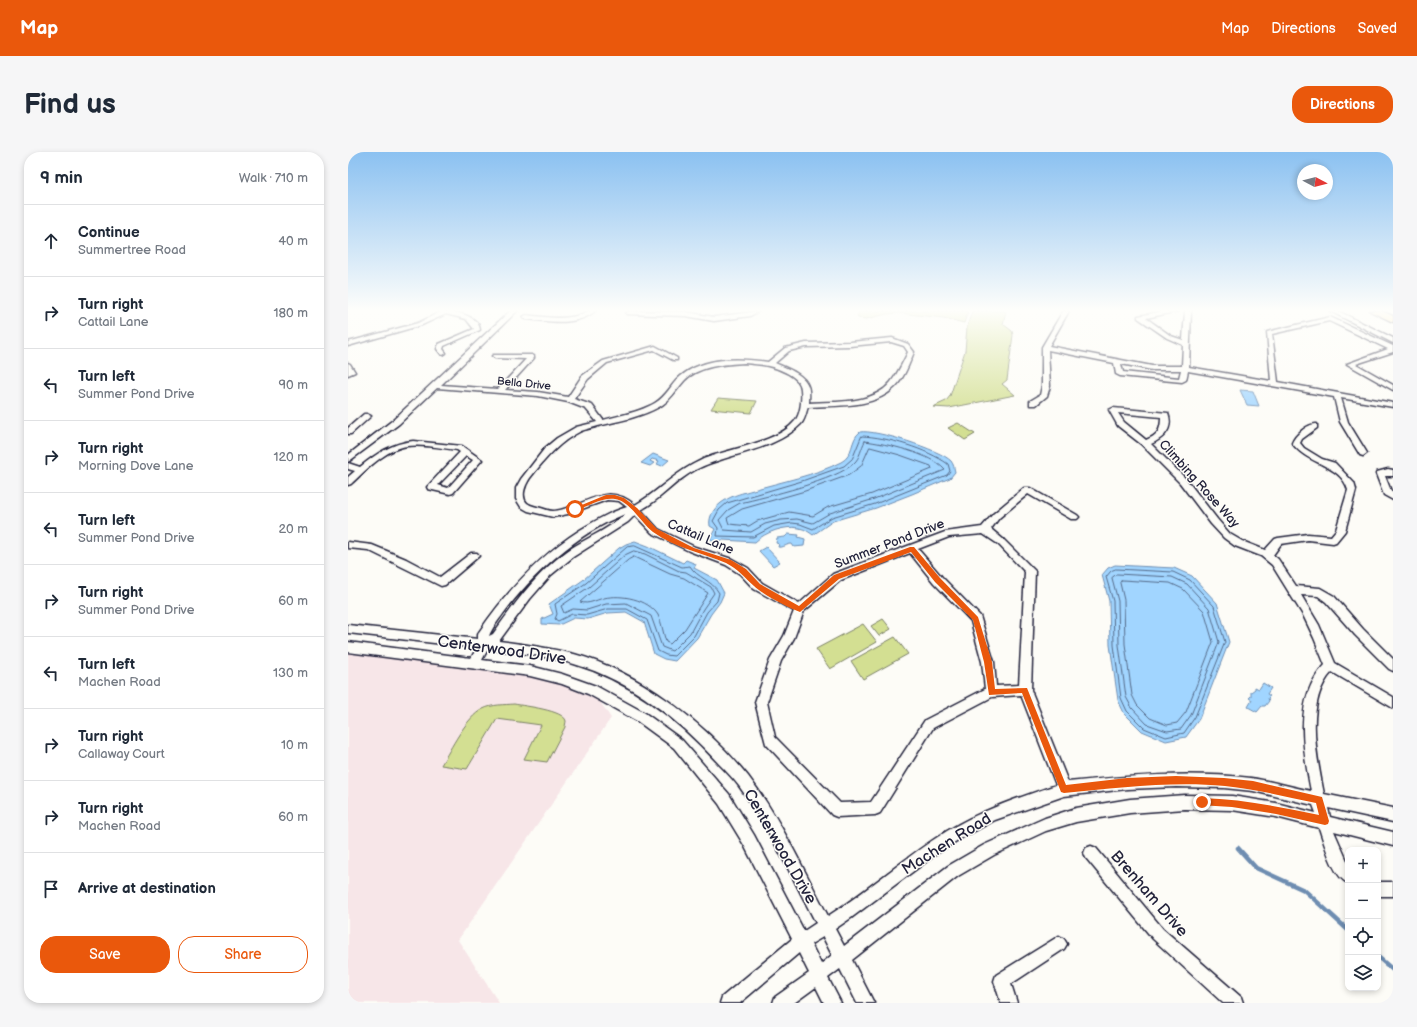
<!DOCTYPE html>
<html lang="en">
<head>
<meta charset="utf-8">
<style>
	body { margin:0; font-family:"Balsamiq Sans",sans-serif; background:#f6f6f7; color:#1f2937 }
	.controls { position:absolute; right:12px; bottom:12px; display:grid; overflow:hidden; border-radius:8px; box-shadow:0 2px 6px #0003 }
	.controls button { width:36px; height:36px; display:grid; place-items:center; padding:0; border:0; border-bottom:1px solid #e0e1e3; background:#fff; color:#1f2937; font:20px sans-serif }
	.compass { position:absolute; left:949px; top:12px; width:36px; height:36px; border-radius:50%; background:#fff; box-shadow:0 2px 6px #0003; rotate:97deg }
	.stop { position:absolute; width:12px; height:12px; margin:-9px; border:3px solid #ea580c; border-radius:50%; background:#fff }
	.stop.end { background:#ea580c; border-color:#fff; box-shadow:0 1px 4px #0008 }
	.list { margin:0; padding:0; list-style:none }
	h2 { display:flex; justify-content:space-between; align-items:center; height:52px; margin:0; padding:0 16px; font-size:17px }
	h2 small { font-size:13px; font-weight:400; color:#747a83 }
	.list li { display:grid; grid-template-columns:26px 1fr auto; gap:12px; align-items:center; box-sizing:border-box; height:72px; padding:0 16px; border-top:1px solid #e0e1e3 }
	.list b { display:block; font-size:15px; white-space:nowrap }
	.list p { margin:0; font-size:13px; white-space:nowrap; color:#747a83 }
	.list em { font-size:13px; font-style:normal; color:#747a83 }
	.actions { display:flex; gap:8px; padding:12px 16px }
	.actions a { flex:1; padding:9px 0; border:1px solid #ea580c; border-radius:16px; text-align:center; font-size:14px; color:#ea580c }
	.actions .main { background:#ea580c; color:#fff }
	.icon { flex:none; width:22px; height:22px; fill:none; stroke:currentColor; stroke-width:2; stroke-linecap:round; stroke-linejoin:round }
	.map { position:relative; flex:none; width:1045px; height:851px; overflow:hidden; border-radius:16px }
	header { display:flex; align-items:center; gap:24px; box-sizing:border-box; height:56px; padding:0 20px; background:#ea580c; color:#fff }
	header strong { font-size:19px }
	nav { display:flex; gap:22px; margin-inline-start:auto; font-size:14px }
	.intro { display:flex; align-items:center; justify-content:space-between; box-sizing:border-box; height:96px; padding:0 24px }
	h1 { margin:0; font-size:28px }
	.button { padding:10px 18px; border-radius:16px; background:#ea580c; color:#fff; font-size:14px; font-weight:700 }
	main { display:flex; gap:24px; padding:0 24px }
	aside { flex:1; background:#fff; border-radius:16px; box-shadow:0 2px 6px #0003 }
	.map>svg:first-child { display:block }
	.built { fill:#f7e6e8 }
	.green { fill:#d3df92; stroke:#7a8066 }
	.water { fill:#a1d5ff; stroke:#6e8db1 }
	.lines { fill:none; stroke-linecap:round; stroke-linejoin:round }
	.shore { stroke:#556a89; stroke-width:1 }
	.stream { stroke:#6e8db1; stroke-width:4.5 }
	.minor-casing { stroke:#22223b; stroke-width:3 }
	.highway-casing { stroke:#22223b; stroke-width:3 }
	.minor { fill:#fdfcf7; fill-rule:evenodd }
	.highway { fill:#fadf96; fill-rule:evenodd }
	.route { fill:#ea580c }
	.labels { text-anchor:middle; stroke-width:3; stroke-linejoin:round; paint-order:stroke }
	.far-street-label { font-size:11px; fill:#22223b; stroke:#fdfcf7 }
	.street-label { font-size:13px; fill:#22223b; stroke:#fdfcf7 }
	.near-street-label { font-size:16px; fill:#22223b; stroke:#fdfcf7 }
</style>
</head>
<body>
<header>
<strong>Map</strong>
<nav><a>Map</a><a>Directions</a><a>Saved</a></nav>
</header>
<div class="intro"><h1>Find us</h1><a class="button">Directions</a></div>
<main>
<aside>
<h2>9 min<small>Walk · 710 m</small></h2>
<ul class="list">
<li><svg class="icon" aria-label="ahead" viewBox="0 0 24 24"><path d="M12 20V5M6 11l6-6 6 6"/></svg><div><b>Continue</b><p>Summertree Road</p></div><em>40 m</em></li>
<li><svg class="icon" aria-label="right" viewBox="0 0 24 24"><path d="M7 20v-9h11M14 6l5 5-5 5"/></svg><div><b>Turn right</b><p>Cattail Lane</p></div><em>180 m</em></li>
<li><svg class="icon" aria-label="left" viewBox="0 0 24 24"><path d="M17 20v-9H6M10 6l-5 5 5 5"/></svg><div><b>Turn left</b><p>Summer Pond Drive</p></div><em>90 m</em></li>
<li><svg class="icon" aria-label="right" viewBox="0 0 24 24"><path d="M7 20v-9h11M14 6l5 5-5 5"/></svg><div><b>Turn right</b><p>Morning Dove Lane</p></div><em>120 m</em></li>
<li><svg class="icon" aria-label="left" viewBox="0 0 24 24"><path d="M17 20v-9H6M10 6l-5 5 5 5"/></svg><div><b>Turn left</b><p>Summer Pond Drive</p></div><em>20 m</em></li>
<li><svg class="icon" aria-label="right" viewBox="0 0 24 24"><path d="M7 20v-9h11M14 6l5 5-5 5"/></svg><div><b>Turn right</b><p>Summer Pond Drive</p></div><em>60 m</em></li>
<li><svg class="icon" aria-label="left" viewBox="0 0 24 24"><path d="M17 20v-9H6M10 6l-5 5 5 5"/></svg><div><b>Turn left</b><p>Machen Road</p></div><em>130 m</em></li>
<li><svg class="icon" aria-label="right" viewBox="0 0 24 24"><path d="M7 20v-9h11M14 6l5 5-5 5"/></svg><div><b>Turn right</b><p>Callaway Court</p></div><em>10 m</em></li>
<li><svg class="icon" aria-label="right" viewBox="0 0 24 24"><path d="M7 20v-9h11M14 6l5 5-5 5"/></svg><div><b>Turn right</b><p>Machen Road</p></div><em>60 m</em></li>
<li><svg class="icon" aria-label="arrive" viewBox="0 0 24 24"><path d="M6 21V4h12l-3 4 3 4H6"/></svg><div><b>Arrive at destination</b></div></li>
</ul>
<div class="actions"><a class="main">Save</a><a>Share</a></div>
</aside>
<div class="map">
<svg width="1045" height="851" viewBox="0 0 1045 851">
	<rect width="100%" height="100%" fill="#fdfcf7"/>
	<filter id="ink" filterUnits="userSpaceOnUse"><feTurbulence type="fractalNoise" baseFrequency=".025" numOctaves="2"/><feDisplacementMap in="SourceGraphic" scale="8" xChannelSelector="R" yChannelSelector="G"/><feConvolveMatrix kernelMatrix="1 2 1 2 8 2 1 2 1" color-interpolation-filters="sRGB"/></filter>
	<g filter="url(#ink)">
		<path class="built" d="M0,495L126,511L244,538L263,566L110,788L151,851H0Z"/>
		<path class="green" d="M512,159H620L616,171L596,166L551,161L539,162L518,167L510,166L509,164Z
			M624,159H658L655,172L664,179L665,183L659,228L654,232L667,243L601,256L585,255L598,249L602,244L617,199L619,175Z
			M370,246L409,249L403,261L363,257Z
			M610,271L627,282L617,288L600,276Z
			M535,467L543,477L531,484L523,474Z
			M515,472L529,490L482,517L468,497Z
			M547,485L560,502L515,527L503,509Z
			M166,552C176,554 216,558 218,569C218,570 217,574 217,575L199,610L176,607L193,573L149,567L119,617L93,613C103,597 118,565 135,557C145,552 156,553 166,552Z"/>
		<path class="water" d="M892,238L905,239L911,254L899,253Z
			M512,280C527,277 593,298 603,309C606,313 606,316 607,320L602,326L564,342L528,356L485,369L465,383C461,380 457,377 451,376C438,373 417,380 407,390L375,388L369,390L362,387L367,377L362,374C360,363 368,354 376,349C385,343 395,341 405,338C432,330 468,323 493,310C506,304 502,287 512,280Z
			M305,302L321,308L314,314L309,312L311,309L304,307L302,309L306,311L302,314L293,311Z
			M440,382L451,383L450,385L457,387L456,394L446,395L444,392C438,392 436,396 430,395L431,392L428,391L429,386L437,385Z
			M287,389L300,394L335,411L338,408L348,412L346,416L369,428L376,441L372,450L363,462L349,486L327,509L316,507L306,502L296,470L278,460L260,461L240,467L226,466L211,473L194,472V467L205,462L201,452L235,428L271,396L278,392Z
			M418,395L432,410L425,414L411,399Z
			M767,413L826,416L844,424L869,451L881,490L851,567L838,585L818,589L794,579L776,561L770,548L762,493L761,449L754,423L760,416Z
			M915,531L923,536L919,542L922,544L920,546L921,549L917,554H914L909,560L900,555L904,548L901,546L903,544V540L907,537V535L911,537Z"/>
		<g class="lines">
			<path class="shore" d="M514,284C539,285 579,297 600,312L602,319L599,323L527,352L484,365L465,377L452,372L444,371L426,374L405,385L369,384L370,376L365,369L371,358L379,351L454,329L496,314L504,307Z
				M517,289C539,292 582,301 597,318L526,347L482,361L465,371L449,367L433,368L417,372L403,380L376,378L371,368L380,358L392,351C417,345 490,328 506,311C512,306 513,296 517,289Z
				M522,295L552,303L583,314L584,317L524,342L480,355L465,364L441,360L409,369L401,374L381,372L379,366L394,357L457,339L501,323L513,314Z
				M287,394L334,415L342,414C349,426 364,428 371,441L369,449L359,460L346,484L326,504L318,503L310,499L299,468L279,457H260L239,463L224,462L210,469L207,467L209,462L207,452L238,431L279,395Z
				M286,399L297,402L331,419L338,420L363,435L366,441L355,457L342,481L324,499L314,495L303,464L278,451L258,452L239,458L225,457L216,461L213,454L241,435L277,403Z
				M286,405L322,422L336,426L360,441L337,477L322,492L318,490C315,481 314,471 310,463C300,447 273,442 256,446C247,448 241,453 232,450L280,408Z
				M768,417L825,420L842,428L866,454L877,490L847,565L836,581L818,585L796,576L779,559L773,546L766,493L765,449L758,425L763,419Z
				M769,422L824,425L839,432L861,456L871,490L843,563L833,577L819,579L799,572L784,556L778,545L771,493L770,449L764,426Z
				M774,428L822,431L835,437L856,459L865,490L838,560L829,571L819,573L802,566L789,553L784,543L777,492L776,448L772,431Z"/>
			<path class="stream" d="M890,696L908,716L956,738L1000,778
				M1030,805L1045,818"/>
			<defs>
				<path id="minor" d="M94,159C105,159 131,163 132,178L96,194L95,197L98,201L95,203L93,202L89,197L91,192L126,177L118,167L98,162L74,173L0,194V190L70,171Z
					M162,159H169L93,233L150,237L178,207L147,206L144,204L145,203H184L186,204V206L157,238L190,240L220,245L234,224L255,209L307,194L329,206V208H325L306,198L259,211L240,227L226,247L244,253L255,268C273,263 292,260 307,251C319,244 323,232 333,224C357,204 392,206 420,210L437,196L458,191L502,190L544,186L560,192L566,200C561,212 556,226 547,235C526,257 487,253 460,255C458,260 457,268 453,272C427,299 380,301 347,318C327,329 313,347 293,358L310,377L347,395L384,407L400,416L414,431L451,452L485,422L597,380L634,375L645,362L676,336H682L729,363L731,365L729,367H723L680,342L651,366L643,377L656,388L687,419L683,538L720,630C781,624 842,619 903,626C923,629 943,635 963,639C955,599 945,545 977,513L966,486L955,463L924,413L913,404L887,394L876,386L863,372L832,331L793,292L770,274L761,258L765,256L820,261C826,277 816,286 803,292L838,327L869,367L882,382L894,389L917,398L927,387L930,386L960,382L983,384L988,378L1000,338C993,312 959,313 944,291C947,283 960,271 969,272V276L954,287L952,291L956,296L974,307L987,311L1006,331L1008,338L997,379L988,390L985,391L960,388L933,392L925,403L930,407L948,434L972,436L986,444L1015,477L1045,507V519L1041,517L1007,483L978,450L970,444L953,443L971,473L987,511L1045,545V556L984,520C956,550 969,606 976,642L1045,656V670L980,656L982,665L1045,680V694L986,679L1000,711V731C985,725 976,690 971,676L928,665L884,658L837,657L782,661L728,670L698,679L646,703L610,724L504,808L526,851H509L492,817L480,826L493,851H476L468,835L446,851H425L427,845L461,821L451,801L392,851H372L374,845L444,787L396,693L371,652L326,596L289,569L240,542L214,532L182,524L0,500V490L123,506L129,496L0,481V473L130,487V483L131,480C159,439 190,405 232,378C247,369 262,360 279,355L271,349L259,348L220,362L205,365L180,359L173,355L168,347V336L173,327L197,296L209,286L228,275L249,270L238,257L220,250L190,244L89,236L51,272L0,310V303L45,268ZM543,190L556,194L560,200C555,210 550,221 543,230C525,253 487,249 461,251C461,246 462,239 460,234C456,222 438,216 427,211L441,199L458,195L502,194ZM396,211C404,212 412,212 420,214C430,216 453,225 453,237C454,247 453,261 447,269C430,290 385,296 361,305C354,307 348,311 342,314C322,325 307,342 287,353C263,334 249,345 223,355C217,356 211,359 205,359C201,359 197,357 193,356C189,355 183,354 179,351C172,344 178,332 182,326C197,307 211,290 233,279C238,277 245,276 250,274C271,269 293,265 311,255C322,249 328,238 336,229C350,214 377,212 396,211ZM770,261L813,265C813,278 810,283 798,288L776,270ZM277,362C264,376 234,388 218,400C187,422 167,452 145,482L141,484C144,476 150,469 155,462C184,422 231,380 277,362ZM287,363L304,381L341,399L378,413L392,422L406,437L446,459L436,484L422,508L407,550L418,592L484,663L489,665L527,663L532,661L585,576L644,545L673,543L708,633C670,646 633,658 599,679C557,705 521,738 480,764C455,717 432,666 400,624C357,571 292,520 226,502C201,496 176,492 151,489L182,447L203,423L225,405L280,370ZM635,382L650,392L677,420L671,533L648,534L646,510L632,464L594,425L570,397L601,385ZM562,401L586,431L623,469L634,510L637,537L577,568L523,650L492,651L427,585L419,550L433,509L446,486L456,459L493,428ZM140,497C168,501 198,503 226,512C284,529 331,568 371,612C378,619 385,626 391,634C422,677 444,725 468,771L456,779L406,683L381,642L334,588L297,561L248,534L214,522L182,514L134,508ZM828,635L876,636L905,639L965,653L968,661L928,651L884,644L837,643L782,647L728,656L697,666L636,693L600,714L496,794L487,777L503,766L587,703L610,688L647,668L716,644L779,637ZM475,785L484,803L473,812L463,792Z
					M240,159H247C229,175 200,169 178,167L175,165L178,163C198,165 221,170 240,159Z
					M281,159L338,160L366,165L411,159L402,164L366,169L338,164L279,162L278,161Z
					M715,159H721L701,194L804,214H834L835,193L819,186L790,166V164L816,159H831L798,166L823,184L835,188L837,159H843L841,215L923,229L919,180L982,165L1045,194V200L1008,212L1045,233V238L999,212L1040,197L981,169L924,182L930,230L1045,251V255L993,246L1000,270L1019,301L1015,304L1012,303L992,270L986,245L840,219L838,228L834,230L772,224L768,222L766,211L700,198L702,234L699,244L688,253H682V249L692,243L694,234V195ZM773,212L804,218H833L831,226L775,220Z
					M982,159H990L1045,186V191Z
					M0,211L2,212L7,220L0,223Z
					M16,262H19L23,264L3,282H0V276Z
					M65,289L114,294L134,308L105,341L102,342L80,337L79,335L112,300L109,298C93,296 76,292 59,294C38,297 18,318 3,332L0,333V325L7,319L0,317V311L12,315C28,302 44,291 65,289ZM118,304L125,308L100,336L90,333Z
					M1040,317L1045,318V324H1037L1043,339L1045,341V348L1036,343L1028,322L1029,320Z
					M0,390L24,393L58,407L92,425L123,401H129L131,404L97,433L93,434L20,398L0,396Z
					M743,694L748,696L815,777L893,845L895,851H875L805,787L738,706L736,701L738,696Z
					M1030,730H1045V744H1030Z
					M711,784L716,787L719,792L716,797L663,832L669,851H653L646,829L648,823Z"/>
				<path id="highway" d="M1022,159H1034L1045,164V170Z"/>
			</defs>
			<use href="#minor" class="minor-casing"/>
			<use href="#highway" class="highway-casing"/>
			<use href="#minor" class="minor"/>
			<use href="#highway" class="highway"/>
		</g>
	</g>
	<linearGradient id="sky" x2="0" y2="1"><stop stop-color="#8bc1f1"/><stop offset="0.57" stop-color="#fefefb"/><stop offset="1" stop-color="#fefefb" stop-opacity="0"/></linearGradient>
	<rect width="1045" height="278" fill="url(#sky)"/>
	<path class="route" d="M258,343H267L276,346L289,356L309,377L346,396L383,408L398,417L412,432L451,454L486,423L562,395H566L592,426L630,465L644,510L647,537L679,536L718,633L779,626L828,624L876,626L905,629L974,645L981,669L980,672L977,673L928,662L884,655L851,653L850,650L851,647L854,646C894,647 932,655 971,663L968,651C938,645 908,637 877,634C824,629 769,636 716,641L713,640L674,541L641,543L636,510L625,468L587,430L563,400L491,427L452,460C441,456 414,442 406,434C397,426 390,417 378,411C355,401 327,396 305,380C294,372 282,349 267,347C255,345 240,354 229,358L224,357Z"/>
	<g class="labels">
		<g class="far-street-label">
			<text transform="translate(176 231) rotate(6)" y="4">Bella Drive</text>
		</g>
		<g class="street-label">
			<text transform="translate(852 331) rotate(48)" y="5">Climbing Rose Way</text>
			<text transform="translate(353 384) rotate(23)" y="5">Cattail Lane</text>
			<text transform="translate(541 391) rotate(-21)" y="5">Summer Pond Drive</text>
		</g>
		<g class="near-street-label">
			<text transform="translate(154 497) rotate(8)" y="6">Centerwood Drive</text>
			<text transform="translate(598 691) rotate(-32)" y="6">Machen Road</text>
			<text transform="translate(433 694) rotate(60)" y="6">Centerwood Drive</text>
			<text transform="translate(802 741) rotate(49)" y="6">Brenham Drive</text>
		</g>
	</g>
</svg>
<div class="controls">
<button>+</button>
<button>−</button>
<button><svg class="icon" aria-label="locate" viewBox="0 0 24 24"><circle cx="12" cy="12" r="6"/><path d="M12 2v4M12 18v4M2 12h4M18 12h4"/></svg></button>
<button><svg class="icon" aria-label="layers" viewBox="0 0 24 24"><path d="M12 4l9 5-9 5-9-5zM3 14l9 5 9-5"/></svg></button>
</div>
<svg class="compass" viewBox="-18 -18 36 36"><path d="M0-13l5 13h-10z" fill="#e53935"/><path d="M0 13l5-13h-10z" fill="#747a83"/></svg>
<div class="stop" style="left:227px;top:357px"></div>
<div class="stop end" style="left:854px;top:650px"></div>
</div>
</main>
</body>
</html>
